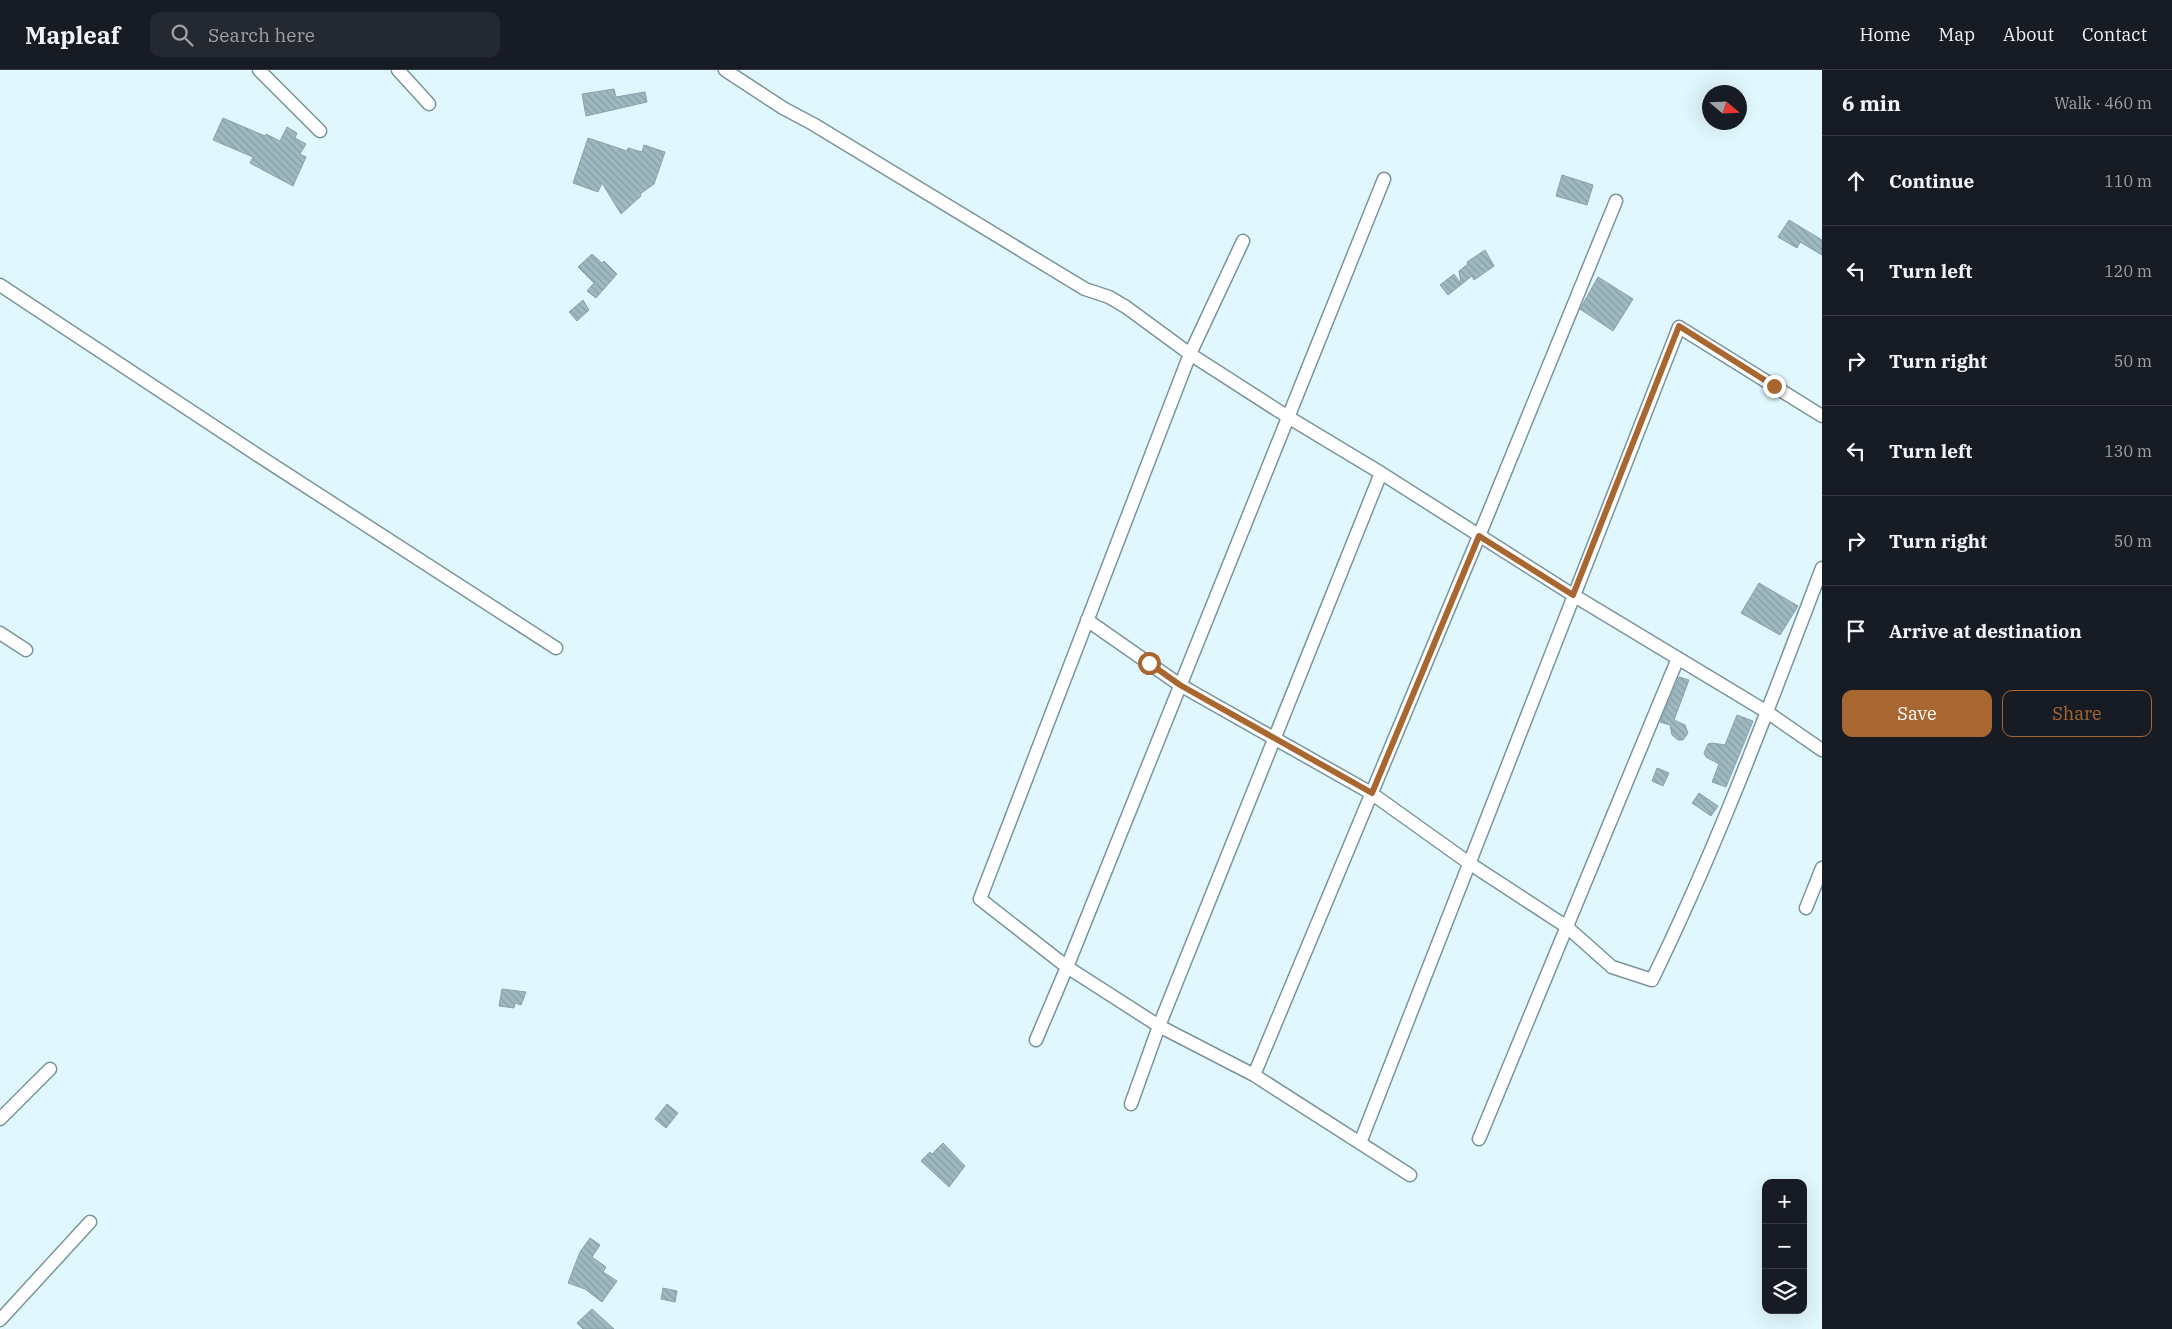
<!DOCTYPE html>
<html lang="en">
<head>
<meta charset="utf-8">
<style>
	body { margin:0; font-family:"IBM Plex Serif",serif; background:#242831; color:#f1f3f6 }
	.controls { position:absolute; right:15px; bottom:15px; display:grid; overflow:hidden; border-radius:10px; box-shadow:0 5px 20px #0002 }
	.controls button { width:45px; height:45px; display:grid; place-items:center; padding:0; border:0; border-bottom:1px solid #363941; background:#171b24; color:#f1f3f6; font:25px sans-serif }
	.compass { position:absolute; left:1702px; top:15px; width:45px; height:45px; border-radius:50%; background:#171b24; box-shadow:0 5px 20px #0002; rotate:109deg }
	.stop { position:absolute; width:15px; height:15px; margin:-11px; border:4px solid #a86631; border-radius:50%; background:#fff }
	.stop.end { background:#a86631; border-color:#fff; box-shadow:0 1px 5px #0008 }
	.list { margin:0; padding:0; list-style:none }
	h2 { display:flex; justify-content:space-between; align-items:center; height:65px; margin:0; padding:0 20px; font-size:21px }
	h2 small { font-size:16px; font-weight:400; color:#9ea1a6 }
	.list li { display:grid; grid-template-columns:32px 1fr auto; gap:15px; align-items:center; box-sizing:border-box; height:90px; padding:0 20px; border-top:1px solid #363941 }
	.list b { display:block; font-size:19px; white-space:nowrap }
	.list em { font-size:16px; font-style:normal; color:#9ea1a6 }
	.actions { display:flex; gap:10px; padding:15px 20px }
	.actions a { flex:1; padding:11px 0; border:1px solid #a86631; border-radius:10px; text-align:center; font-size:18px; color:#a86631 }
	.actions .main { background:#a86631; color:#fff }
	.icon { flex:none; width:28px; height:28px; fill:none; stroke:currentColor; stroke-width:2; stroke-linecap:round; stroke-linejoin:round }
	.map { position:relative; flex:none; width:1822px; height:1259px; overflow:hidden }
	header { display:flex; align-items:center; gap:30px; box-sizing:border-box; height:70px; padding:0 25px; background:#171b24; border-bottom:1px solid #363941 }
	header strong { font-size:24px }
	nav { display:flex; gap:28px; margin-inline-start:auto; font-size:18px }
	.search { width:350px; height:45px; background:#242831; display:flex; align-items:center; gap:12px; box-sizing:border-box; padding:0 18px; border-radius:10px; color:#9ea1a6; font-size:19px }
	main { display:flex }
	aside { flex:1; background:#171b24 }
	.map>svg:first-child { display:block }
	.building { fill:url(#building-back-hatch); stroke:#89a2aa }
	.lines { fill:none; stroke-linecap:round; stroke-linejoin:round }
	.minor-casing { stroke:#7b949c; stroke-width:15 }
	.minor { stroke:#fff; stroke-width:12 }
	.route { stroke:#a86631; stroke-width:6 }
</style>
</head>
<body>
<header>
<strong>Mapleaf</strong>
<div class="search"><svg class="icon" aria-label="search" viewBox="0 0 24 24"><circle cx="10" cy="10" r="6"/><path d="M15 15l6 6"/></svg>Search here</div>
<nav><a>Home</a><a>Map</a><a>About</a><a>Contact</a></nav>
</header>
<main>
<div class="map">
<svg width="1822" height="1259" viewBox="0 0 1822 1259">
	<defs>
		<pattern id="building-back-hatch" width="6" height="6" patternUnits="userSpaceOnUse" patternTransform="scale(1.25)"><rect width="6" height="6" fill="#9fb9c1"/><path d="M-1 5l2 2M0 0l6 6M5-1l2 2" fill="none" stroke="#889ea5"/></pattern>
	</defs>
	<rect width="100%" height="100%" fill="#e1f7fe"/>
	<path class="building" d="M614,19L616,27L645,22L647,32L586,46L582,24Z
		M223,48L265,66L266,64L280,71L287,57L297,63L295,68L306,74L300,84L306,87L293,116L250,93L253,87L213,70Z
		M588,68L627,81L628,78L642,82L644,75L665,82L654,114L640,124L641,126L621,144L602,113L598,122L573,113Z
		M1562,105L1593,115L1587,135L1556,126Z
		M1789,150L1822,170V185L1800,172L1797,178L1778,167Z
		M1485,180L1494,196L1474,210L1472,206L1448,225L1440,215L1454,204L1461,214L1459,201L1468,194L1467,192Z
		M592,184L602,193L604,191L617,204L596,228L587,221L594,213L578,197Z
		M1598,207L1633,229L1613,261L1580,239Z
		M583,230L589,240L577,251L569,242Z
		M1759,513L1798,536L1780,565L1741,543Z
		M1679,607L1689,610L1674,650L1685,655L1688,663L1683,670H1678L1672,665L1670,655L1660,652Z
		M1737,645L1753,651L1726,717L1712,712L1719,694L1706,687L1704,683L1708,674L1712,673L1725,675Z
		M1657,698L1669,703L1663,716L1652,711Z
		M1699,723L1718,736L1711,746L1692,733Z
		M502,919L526,922L521,935L515,933L514,938L499,936Z
		M667,1034L678,1043L666,1058L655,1049Z
		M943,1073L965,1096L949,1117L921,1091L930,1082L932,1084Z
		M590,1168L600,1175L592,1187L606,1197L603,1202L617,1211L602,1232L585,1219L568,1213L580,1182Z
		M663,1218L677,1221L675,1232L661,1229Z
		M592,1239L614,1259H583L577,1253Z"/>
	<g class="lines">
		<defs>
			<path id="minor" d="M259,0L320,61
				M398,0L429,34
				M725,0L783,38L813,54L1085,219L1109,227L1126,237L1190,284L1288,347L1381,403L1573,525L1767,642L1822,680
				M1243,171L1190,284L980,829L1067,897L1159,956L1254,1005L1410,1105
				M0,215L256,384L556,578
				M1087,550L1180,615L1371,723L1469,793L1567,857L1612,897L1652,910C1717,777 1769,637 1822,498
				M0,563L26,580
				M1806,838L1822,798
				M1036,970L1067,897L1384,109
				M1254,1005L1479,466L1616,131
				M1131,1034L1159,956L1381,403
				M0,1049L50,999
				M1479,1069L1678,588
				M1360,1073L1679,257L1822,346
				M0,1250L90,1152"/>
		</defs>
		<use href="#minor" class="minor-casing"/>
		<use href="#minor" class="minor"/>
	</g>
	<g class="lines">
		<path class="route" d="M1149,593L1180,615L1372,723L1479,466L1573,525L1679,256L1774,316"/>
	</g>
</svg>
<div class="controls">
<button>+</button>
<button>−</button>
<button><svg class="icon" aria-label="layers" viewBox="0 0 24 24"><path d="M12 4l9 5-9 5-9-5zM3 14l9 5 9-5"/></svg></button>
</div>
<svg class="compass" viewBox="-18 -18 36 36"><path d="M0-13l5 13h-10z" fill="#e53935"/><path d="M0 13l5-13h-10z" fill="#9ea1a6"/></svg>
<div class="stop" style="left:1149px;top:593px"></div>
<div class="stop end" style="left:1774px;top:316px"></div>
</div>
<aside>
<h2>6 min<small>Walk · 460 m</small></h2>
<ul class="list">
<li><svg class="icon" aria-label="ahead" viewBox="0 0 24 24"><path d="M12 20V5M6 11l6-6 6 6"/></svg><div><b>Continue</b></div><em>110 m</em></li>
<li><svg class="icon" aria-label="left" viewBox="0 0 24 24"><path d="M17 20v-9H6M10 6l-5 5 5 5"/></svg><div><b>Turn left</b></div><em>120 m</em></li>
<li><svg class="icon" aria-label="right" viewBox="0 0 24 24"><path d="M7 20v-9h11M14 6l5 5-5 5"/></svg><div><b>Turn right</b></div><em>50 m</em></li>
<li><svg class="icon" aria-label="left" viewBox="0 0 24 24"><path d="M17 20v-9H6M10 6l-5 5 5 5"/></svg><div><b>Turn left</b></div><em>130 m</em></li>
<li><svg class="icon" aria-label="right" viewBox="0 0 24 24"><path d="M7 20v-9h11M14 6l5 5-5 5"/></svg><div><b>Turn right</b></div><em>50 m</em></li>
<li><svg class="icon" aria-label="arrive" viewBox="0 0 24 24"><path d="M6 21V4h12l-3 4 3 4H6"/></svg><div><b>Arrive at destination</b></div></li>
</ul>
<div class="actions"><a class="main">Save</a><a>Share</a></div>
</aside>
</main>
</body>
</html>
